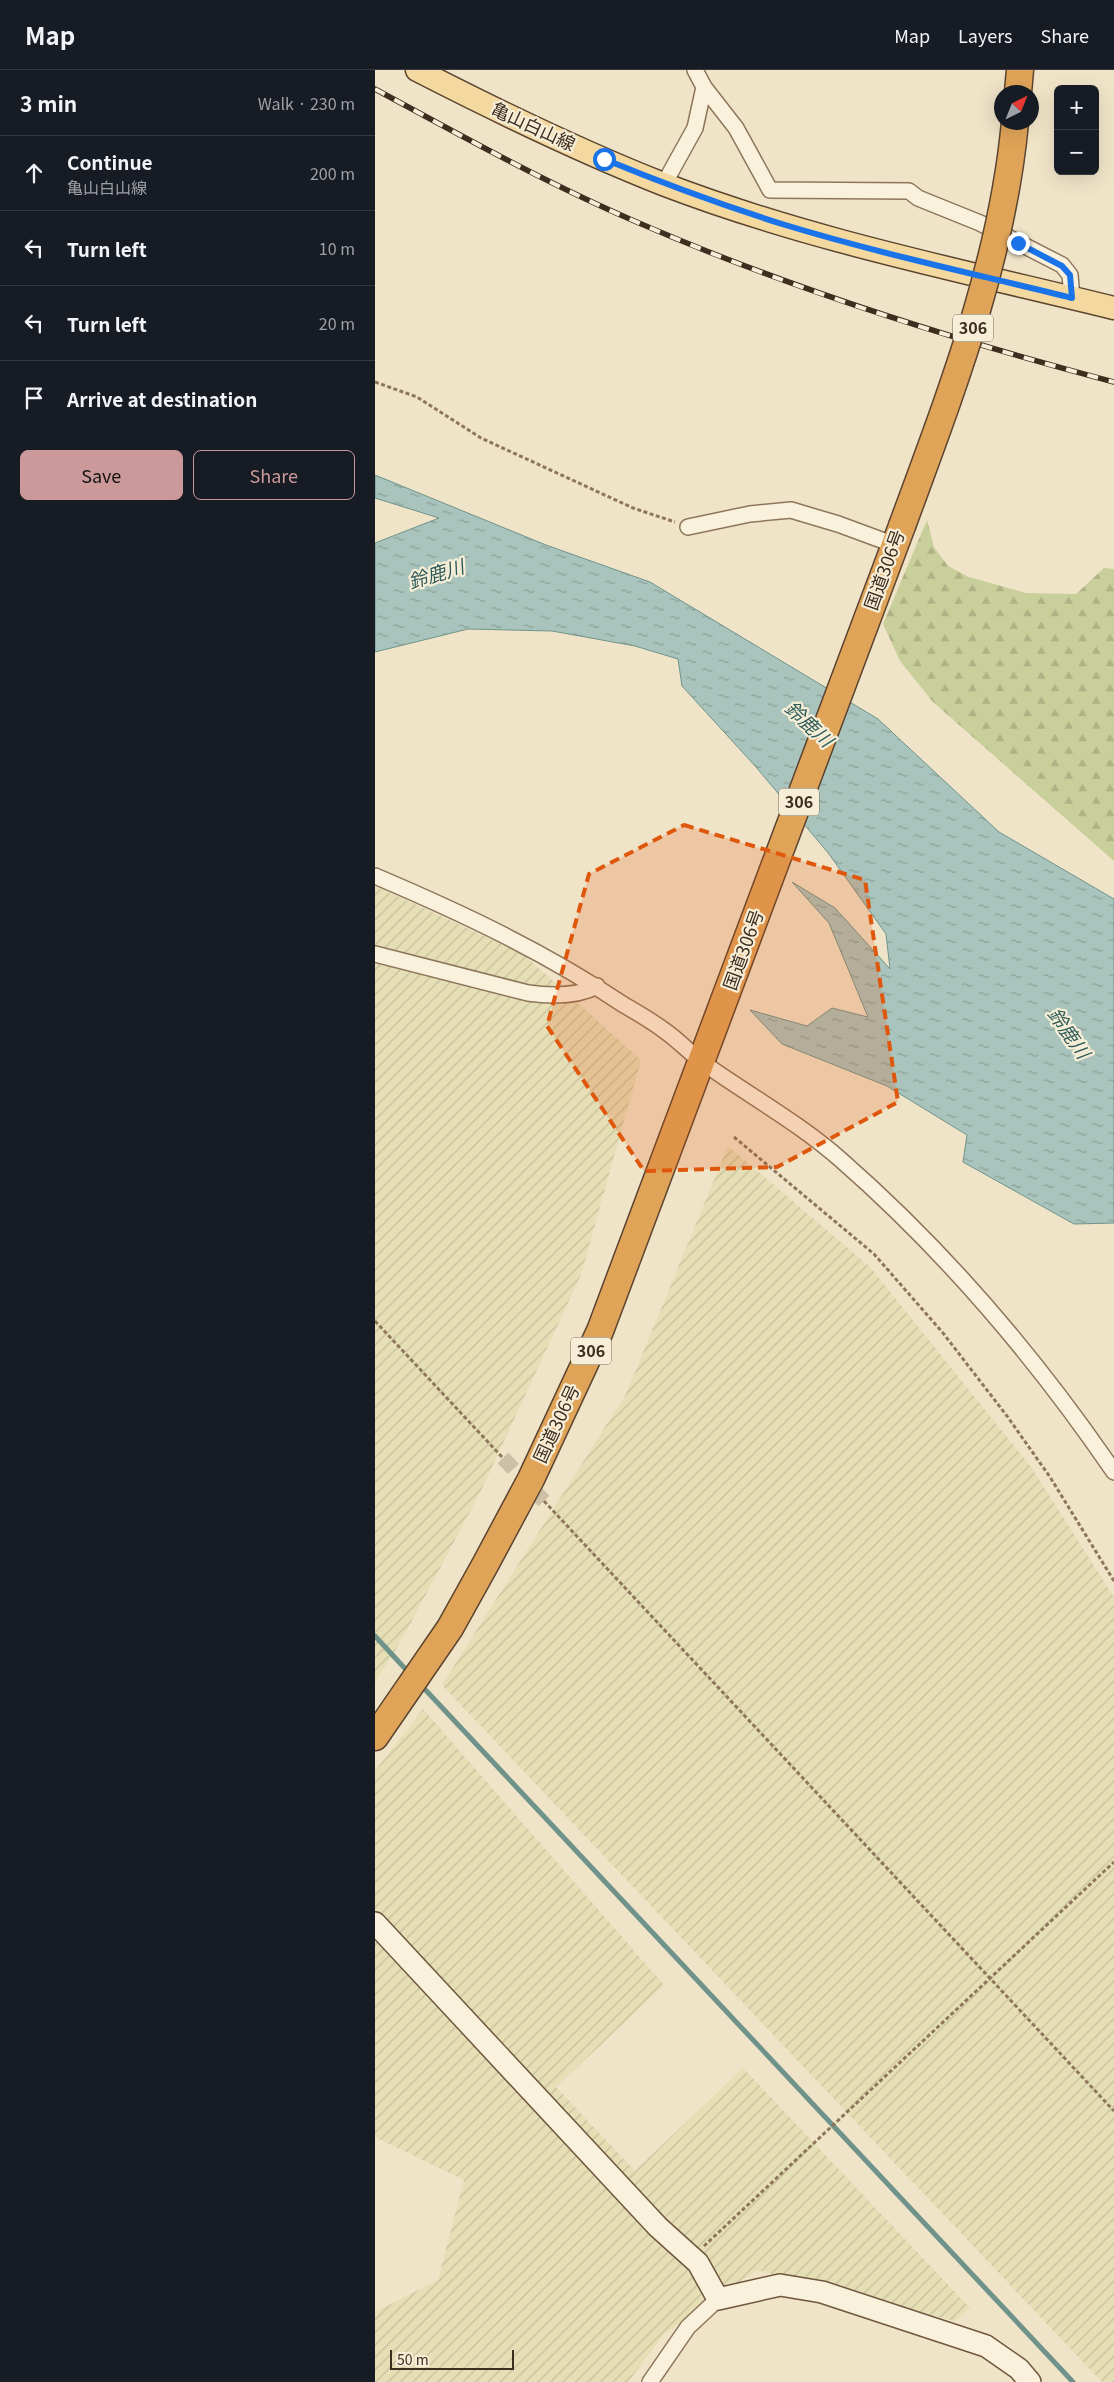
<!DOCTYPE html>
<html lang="en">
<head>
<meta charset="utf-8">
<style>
	body { margin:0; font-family:Georgia,"Noto Sans JP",serif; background:#242831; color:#f1f3f6 }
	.controls { position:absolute; right:15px; top:15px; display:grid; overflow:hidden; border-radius:8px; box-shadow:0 5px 20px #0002 }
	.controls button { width:45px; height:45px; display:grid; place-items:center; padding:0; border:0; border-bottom:1px solid #363941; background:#171b24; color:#f1f3f6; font:25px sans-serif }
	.compass { position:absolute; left:619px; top:15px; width:45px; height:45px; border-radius:50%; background:#171b24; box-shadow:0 5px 20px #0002; rotate:43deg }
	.scale { position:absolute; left:15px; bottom:12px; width:124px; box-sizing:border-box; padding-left:5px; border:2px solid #3d2e20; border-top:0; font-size:14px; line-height:18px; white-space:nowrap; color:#3d2e20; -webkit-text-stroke:4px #f7eed8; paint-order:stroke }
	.stop { position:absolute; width:15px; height:15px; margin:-11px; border:4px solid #1a73e8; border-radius:50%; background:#fff }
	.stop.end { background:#1a73e8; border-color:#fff; box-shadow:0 1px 5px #0008 }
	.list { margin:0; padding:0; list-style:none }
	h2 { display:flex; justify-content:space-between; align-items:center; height:65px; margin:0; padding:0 20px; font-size:21px }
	h2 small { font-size:16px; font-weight:400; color:#9ea1a6 }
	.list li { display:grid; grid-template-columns:32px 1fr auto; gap:15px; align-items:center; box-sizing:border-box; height:75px; padding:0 20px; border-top:1px solid #363941 }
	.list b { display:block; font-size:19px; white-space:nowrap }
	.list p { margin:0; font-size:16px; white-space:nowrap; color:#9ea1a6 }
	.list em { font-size:16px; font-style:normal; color:#9ea1a6 }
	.actions { display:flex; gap:10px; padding:15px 20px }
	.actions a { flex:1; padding:11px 0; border:1px solid #cc999b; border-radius:8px; text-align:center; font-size:18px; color:#cc999b }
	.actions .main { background:#cc999b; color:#111 }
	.icon { flex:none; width:28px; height:28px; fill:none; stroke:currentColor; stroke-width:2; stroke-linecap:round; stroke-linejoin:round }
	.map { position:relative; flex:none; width:739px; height:2312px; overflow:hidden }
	header { display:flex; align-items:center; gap:30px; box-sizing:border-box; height:70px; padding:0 25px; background:#171b24; border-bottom:1px solid #363941 }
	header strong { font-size:24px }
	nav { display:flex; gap:28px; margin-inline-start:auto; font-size:18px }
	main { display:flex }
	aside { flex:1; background:#171b24 }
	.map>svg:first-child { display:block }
	.farmland { fill:url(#farmland-furrows) }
	.forest { fill:url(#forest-firs) }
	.water { fill:url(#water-ripples); stroke:#6f938a }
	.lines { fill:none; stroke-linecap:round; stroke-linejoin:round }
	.stream { stroke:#6f938a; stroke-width:5 }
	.street-tunnel { stroke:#ccc0a6; stroke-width:15; stroke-dasharray:15 8; stroke-linecap:butt }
	.street-casing { stroke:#8d765c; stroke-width:18 }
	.secondary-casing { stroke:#6f573f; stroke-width:24 }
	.primary-casing { stroke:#5b4430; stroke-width:25 }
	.highway-casing { stroke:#5b4430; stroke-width:29 }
	.path { stroke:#8d765c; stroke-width:3; stroke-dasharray:4 2.5; stroke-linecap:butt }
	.street { stroke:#faf1dc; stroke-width:15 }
	.secondary { stroke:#faf1dc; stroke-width:21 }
	.primary { stroke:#f3d9a0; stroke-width:22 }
	.highway { stroke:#e0a458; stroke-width:26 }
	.rail-casing { stroke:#3d2e20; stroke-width:5.5 }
	.rail { stroke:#f7eed8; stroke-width:4; stroke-dasharray:11; stroke-linecap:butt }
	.highway-bridge-casing { stroke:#5b4430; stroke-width:29; stroke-linecap:butt }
	.highway-bridge { stroke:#e0a458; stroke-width:26 }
	.route { stroke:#1a73e8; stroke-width:6 }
	.marked { fill:#df570d; fill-opacity:0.2; stroke:#df570d; stroke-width:4; stroke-dasharray:10 6; stroke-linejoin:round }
	.labels { text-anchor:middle; stroke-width:4.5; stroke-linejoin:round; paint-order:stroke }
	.shield { fill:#f7eed8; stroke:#756857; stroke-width:1 }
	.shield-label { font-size:16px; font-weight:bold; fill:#3d2e20 }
	.street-label { font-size:18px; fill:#3d2e20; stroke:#f7eed8 }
	.water-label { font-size:19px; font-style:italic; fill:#2f5d5a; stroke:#f7eed8 }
</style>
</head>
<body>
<header>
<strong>Map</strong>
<nav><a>Map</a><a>Layers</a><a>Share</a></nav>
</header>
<main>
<aside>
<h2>3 min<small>Walk · 230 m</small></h2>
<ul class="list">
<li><svg class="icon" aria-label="ahead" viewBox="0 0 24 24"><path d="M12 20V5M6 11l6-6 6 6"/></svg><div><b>Continue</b><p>亀山白山線</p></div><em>200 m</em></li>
<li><svg class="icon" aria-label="left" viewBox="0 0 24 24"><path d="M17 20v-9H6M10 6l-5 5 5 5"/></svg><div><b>Turn left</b></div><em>10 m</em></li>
<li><svg class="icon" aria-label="left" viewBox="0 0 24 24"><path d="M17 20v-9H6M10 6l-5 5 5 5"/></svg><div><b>Turn left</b></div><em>20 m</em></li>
<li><svg class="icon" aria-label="arrive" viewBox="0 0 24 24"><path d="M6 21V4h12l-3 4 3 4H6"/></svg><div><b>Arrive at destination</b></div></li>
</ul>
<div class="actions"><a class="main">Save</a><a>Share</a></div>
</aside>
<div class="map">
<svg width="739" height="2312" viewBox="0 0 739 2312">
	<defs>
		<pattern id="farmland-furrows" width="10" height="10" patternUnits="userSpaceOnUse" patternTransform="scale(1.25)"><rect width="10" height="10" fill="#e6deb5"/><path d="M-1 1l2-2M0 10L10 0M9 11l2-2" fill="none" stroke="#c6bf9b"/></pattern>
		<pattern id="forest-firs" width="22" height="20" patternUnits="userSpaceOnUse" patternTransform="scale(1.25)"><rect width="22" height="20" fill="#c9cf9b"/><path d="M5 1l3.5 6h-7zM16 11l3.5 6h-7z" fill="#aeb285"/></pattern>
		<pattern id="water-ripples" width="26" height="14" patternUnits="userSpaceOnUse" patternTransform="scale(1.25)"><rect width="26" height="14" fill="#a9c4bc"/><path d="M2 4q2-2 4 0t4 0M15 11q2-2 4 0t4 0" fill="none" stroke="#8ba098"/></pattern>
	</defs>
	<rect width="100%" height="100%" fill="#f0e4c8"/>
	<path class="farmland" d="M0,816L148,884L266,990L206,1205L105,1423L26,1571L0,1612Z
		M353,1076L495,1197L656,1397L739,1527V2312H727L67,1615L251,1324Z
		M48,1639L289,1915L181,2017L260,2101L368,1998L595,2238L580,2251L382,2200L289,2264L253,2312H0V2242L63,2210L89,2110L0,2067V1701Z"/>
	<path class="forest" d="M552,450L559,477L573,496L594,507L651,523L701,524L729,498L739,499V791L558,632L525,591L508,554Z"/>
	<path class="water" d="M0,405L171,475L275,512L503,649L624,762L739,829V1153L699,1154L588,1092L592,1065L512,1016L407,974L375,940L432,956L457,938L493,947L454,853L417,812L460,838L515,899L511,864L454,784L381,697L307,616L303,589L260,576L177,561L93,559L0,582V473L64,448L0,428Z"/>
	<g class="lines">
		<path class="stream" d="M0,1566L35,1604
			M45,1614L698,2312"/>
		<path class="street-tunnel" d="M128,1388L169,1431"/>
		<defs>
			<path id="street" d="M320,0L329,17L361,58L395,120L534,121L543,128L605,153L687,195L695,205L697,228
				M289,114L320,58L329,17
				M313,457L375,444L416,440L463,454L520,475
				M0,806C87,843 170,882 249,935C263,943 277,951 290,961C303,970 314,982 327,992C373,1025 423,1052 466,1090C570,1181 661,1288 739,1402
				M0,884L153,923C175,926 202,927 222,916
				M275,2312L313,2257L343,2229"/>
			<path id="secondary" d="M0,1853L283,2157L323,2193L343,2229L405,2215L447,2222L611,2276L644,2299L655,2312"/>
			<path id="primary" d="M42,0C122,41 204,81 288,114C434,170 588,201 739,238"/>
			<path id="highway" d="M643,22L645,0
				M0,1667L75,1558L110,1495L156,1409L225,1261L527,456"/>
		</defs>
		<use href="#street" class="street-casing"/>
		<use href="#secondary" class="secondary-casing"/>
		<use href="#primary" class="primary-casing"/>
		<use href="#highway" class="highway-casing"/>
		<path class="path" d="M0,312L42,327L106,368L258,438L300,452
			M359,1067L499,1184L568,1263L632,1346L675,1407L739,1511
			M0,1251L128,1388
			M169,1431L739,2041
			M329,2176L739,1792"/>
		<use href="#street" class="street"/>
		<use href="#secondary" class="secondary"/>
		<use href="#primary" class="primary"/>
		<use href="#highway" class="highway"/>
		<defs>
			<path id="rail" d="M0,19C85,65 169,112 257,150C413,218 575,269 739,312"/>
		</defs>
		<use href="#rail" class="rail-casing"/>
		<use href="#rail" class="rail"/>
		<defs>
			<path id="highway-bridge" d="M527,456C575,325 627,193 640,52"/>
		</defs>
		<use href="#highway-bridge" class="highway-bridge-casing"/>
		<use href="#highway-bridge" class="highway-bridge"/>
	</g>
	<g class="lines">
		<path class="route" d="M229,89C287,113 347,135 407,154C502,183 600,204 697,228L695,205L687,196L643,173"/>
	</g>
	<path class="marked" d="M309,755L490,810L523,1032L402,1097L269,1101L172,956L214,804Z"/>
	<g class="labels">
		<g class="shield">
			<rect x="578" y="244.5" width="40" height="27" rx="4"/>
			<rect x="404" y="718.5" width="40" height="27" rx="4"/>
			<rect x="196" y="1267.5" width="40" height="27" rx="4"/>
		</g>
		<g class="shield-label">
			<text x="598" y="264">306</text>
			<text x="424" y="738">306</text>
			<text x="216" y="1287">306</text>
		</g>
		<g class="street-label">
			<text transform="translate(158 57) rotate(25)" y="6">亀山白山線</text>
			<text transform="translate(510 500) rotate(-70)" y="6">国道306号</text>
			<text transform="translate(369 880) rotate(-70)" y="6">国道306号</text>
			<text transform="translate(182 1354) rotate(-65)" y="6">国道306号</text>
		</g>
		<g class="water-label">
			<text transform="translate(61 504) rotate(-17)" y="7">鈴鹿川</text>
			<text transform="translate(434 654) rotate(43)" y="7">鈴鹿川</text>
			<text transform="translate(694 963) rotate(55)" y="7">鈴鹿川</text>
		</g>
	</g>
</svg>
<div class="controls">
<button>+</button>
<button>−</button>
</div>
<svg class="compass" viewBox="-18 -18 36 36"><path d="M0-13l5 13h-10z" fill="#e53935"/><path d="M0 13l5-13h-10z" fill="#9ea1a6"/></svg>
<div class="scale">50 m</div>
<div class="stop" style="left:229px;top:89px"></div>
<div class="stop end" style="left:643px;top:173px"></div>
</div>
</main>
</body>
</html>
